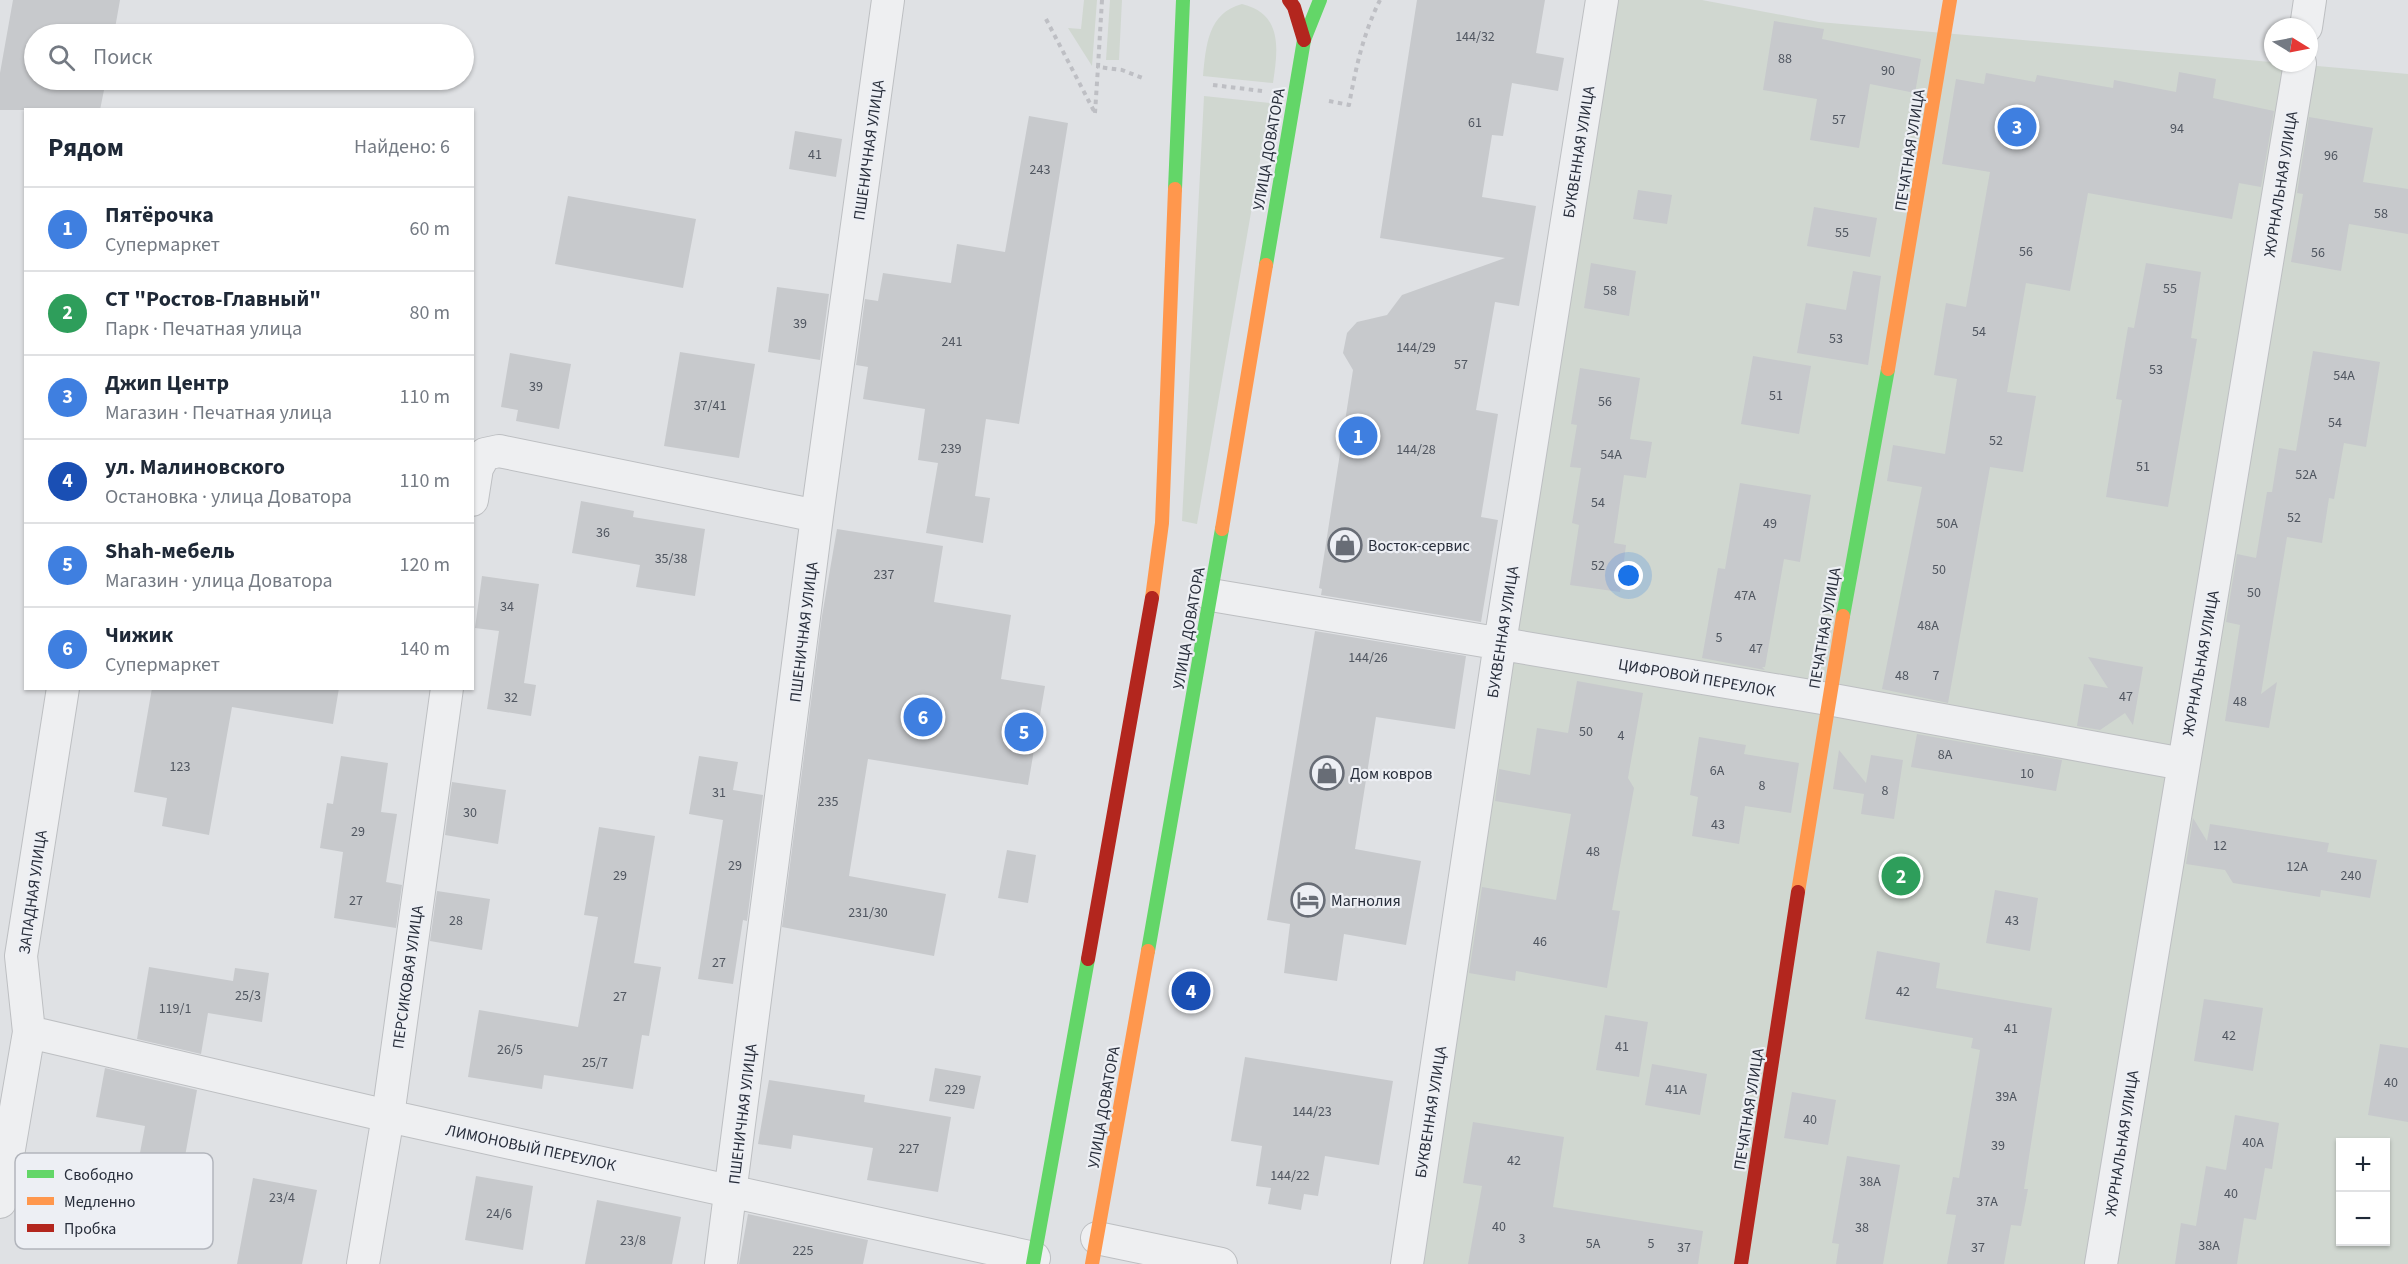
<!DOCTYPE html>
<html lang="ru">
<head>
<meta charset="utf-8">
<style>
	body { margin:0; font-family:"Source Sans 3",sans-serif; background:#f2f2f3; color:#1f2937 }
	.controls { position:absolute; right:18px; bottom:18px; display:grid; overflow:hidden; border-radius:0px; box-shadow:0 2px 4px #0004 }
	.controls button { width:54px; height:54px; display:grid; place-items:center; padding:0; border:0; border-bottom:2px solid #e0e1e3; background:#fff; color:#1f2937; font:30px sans-serif }
	.compass { position:absolute; left:2264px; top:18px; width:54px; height:54px; border-radius:50%; background:#fff; box-shadow:0 2px 4px #0004; rotate:100deg }
	.you { position:absolute; left:1629px; top:576px; width:21px; height:21px; margin:-15px; border:4px solid #fff; border-radius:50%; background:#1a73e8; box-shadow:0 0 0 9px #1a73e833 }
	.badge { display:grid; place-items:center; width:39px; height:39px; border-radius:50%; background:#686d76; color:#fff; font-size:20px; font-weight:700 }
	.pin { position:absolute; translate:-50% -50%; border:3px solid #fff; box-shadow:0 2px 6px #0006 }
	.list { margin:0; padding:0; list-style:none }
	h2 { display:flex; justify-content:space-between; align-items:center; height:78px; margin:0; padding:0 24px; font-size:26px }
	h2 small { font-size:20px; font-weight:400; color:#747a83 }
	.list li { display:grid; grid-template-columns:39px 1fr auto; gap:18px; align-items:center; box-sizing:border-box; height:84px; padding:0 24px; border-top:2px solid #e0e1e3 }
	.list b { display:block; font-size:22px; white-space:nowrap }
	.list p { margin:0; font-size:20px; white-space:nowrap; color:#747a83 }
	.list em { font-size:20px; font-style:normal; color:#747a83 }
	.icon { flex:none; width:33px; height:33px; fill:none; stroke:currentColor; stroke-width:2; stroke-linecap:round; stroke-linejoin:round }
	.map { position:relative; flex:none; width:2408px; height:1264px; overflow:hidden }
	.search { position:absolute; background:#fff; box-shadow:0 2px 4px #0004; left:24px; top:24px; width:450px; height:66px; display:flex; align-items:center; gap:15px; box-sizing:border-box; padding:0 21px; border-radius:33px; color:#747a83; font-size:22px }
	.panel { position:absolute; background:#fff; box-shadow:0 2px 4px #0004; left:24px; top:108px; width:450px; height:582px; border-radius:0px }
	.map>svg:first-child { display:block }
	.green { fill:#d0d7d0; fill-rule:evenodd }
	.building { fill:#c7c9cc }
	.lines { fill:none; stroke-linecap:round; stroke-linejoin:round }
	.street-casing { stroke:#bdbfc2; stroke-width:34 }
	.path { stroke:#bebfc4; stroke-width:4; stroke-dasharray:4.5 4.5; stroke-linecap:butt }
	.street { stroke:#eeeff1; stroke-width:32 }
	.fast { stroke:#63d668; stroke-width:14 }
	.slow { stroke:#ff974d; stroke-width:14 }
	.jam { stroke:#b3261e; stroke-width:14 }
	.labels { text-anchor:middle; stroke-width:4.5; stroke-linejoin:round; paint-order:stroke }
	.number-label { font-size:14px; fill:#505660 }
	.street-label { font-size:16px; fill:#282e3b; stroke:#edeff4 }
	.poi-label { font-size:16px; fill:#282e3b; stroke:#edeff4; text-anchor:start }
	.key { fill:#edeff4; stroke:#b2b5bc; stroke-width:1.5 }
	.key-label { font-size:16px; fill:#282e3b }
</style>
</head>
<body>
<div class="map">
<svg width="2408" height="1264" viewBox="0 0 2408 1264">
	<rect width="100%" height="100%" fill="#dfe1e4"/>
	<path class="green" d="M1084,0H1097L1092,66L1068,28L1081,29Z
		M1110,0H1122L1119,60H1106Z
		M1592,0H1702L1819,22L2408,74V1264H1398ZM2340,1142H2386V1242H2340Z
		M1242,4C1283,14 1278,49 1273,83L1203,76C1206,45 1208,13 1242,4Z
		M1204,96L1270,103L1197,524L1182,521Z"/>
	<path class="building" d="M13,0H120L114,34H34V80H106L100,110H0V73Z
		M1417,0H1545L1536,53L1564,58L1558,91L1512,83L1503,136L1492,135L1482,197L1536,206L1519,306L1495,302L1476,410L1498,414L1481,517L1498,520L1481,622L1321,595L1322,589L1319,588L1353,370L1343,353L1347,333L1357,322L1387,315L1402,295L1505,258L1380,238Z
		M1774,21L1824,29L1822,39L1921,59L1915,93L1870,84L1859,148L1810,140L1817,99L1763,90Z
		M2179,72L2216,79L2213,98L2274,111L2261,187L2239,183L2232,219L2088,193L2070,291L2026,283L2007,392L2036,396L2023,472L1990,467L1948,703L1882,689L1922,487L1887,481L1893,445L1945,454L1957,379L1934,375L1946,303L1966,307L1990,172L1942,164L1956,79L1984,84L1986,73L2035,82L2037,75L2113,88L2114,80L2176,92Z
		M1029,116L1068,123L1019,424L986,419L975,496L990,498L983,543L926,533L938,463L918,460L925,409L863,399L868,367L856,365L865,299L878,301L883,273L951,283L957,244L1005,252Z
		M2309,117L2373,128L2363,182L2408,189V234L2349,224L2341,271L2291,262L2303,194L2297,193Z
		M795,131L842,139L836,177L789,169Z
		M1638,190L1672,195L1667,224L1633,219Z
		M568,196L696,219L683,288L555,264Z
		M1814,207L1877,218L1870,257L1807,246Z
		M1591,263L1636,271L1629,316L1584,308Z
		M2146,263L2201,272L2191,338L2197,339L2168,507L2106,497L2122,400L2116,399L2128,327L2134,328Z
		M1853,271L1881,276L1868,365L1797,353L1806,303L1846,310Z
		M777,287L829,294L820,360L768,352Z
		M2313,351L2380,362L2366,447L2344,443L2334,499L2329,498L2322,543L2287,537L2261,694L2277,682L2269,728L2225,721L2240,625L2226,622L2237,554L2256,558L2267,492H2272L2279,448L2296,451Z
		M680,352L755,364L739,458L664,446Z
		M510,353L571,364L559,429L516,421L518,410L501,407Z
		M1753,356L1811,366L1799,434L1741,424Z
		M1580,368L1640,378L1630,439L1652,442L1646,478L1624,475L1614,543L1626,545L1620,592L1570,585L1579,525L1572,523L1581,468L1570,467L1577,425L1571,424Z
		M1740,483L1811,495L1800,562L1784,559L1765,667H1762L1765,670L1702,658L1718,568L1725,569Z
		M581,501L634,511L633,517L705,529L695,596L636,587L640,565L572,553Z
		M837,529L943,546L934,602L1011,615L1001,679L1045,686L1028,785L868,759L849,876L946,894L934,956L782,927L822,616Z
		M482,576L539,584L524,683L536,685L531,716L487,709L499,631L475,628Z
		M1315,631L1466,656L1455,729L1376,717L1355,849L1421,861L1406,945L1344,934L1337,981L1284,973L1290,924L1267,920Z
		M2088,657L2143,667L2133,725L2125,713L2100,730L2077,726L2084,684L2108,688Z
		M1577,681L1643,693L1628,778L1634,788L1612,910L1620,911L1607,988L1516,971L1515,981L1469,973L1482,887L1556,900L1571,814L1495,801L1499,769L1530,775L1537,728L1568,733Z
		M152,688H339L333,724L232,707L209,835L162,826L167,798L134,792Z
		M1917,734L2062,760L2056,791L1911,767Z
		M1699,737L1746,745L1744,754L1799,763L1791,813L1745,806L1739,844L1692,836L1698,797L1690,795Z
		M1839,750L1866,783L1871,755L1903,760L1894,819L1861,814L1864,794L1833,789Z
		M341,756L388,763L381,812L397,814L386,882L402,885L396,928L334,918L343,852L320,848L327,803L333,804Z
		M699,756L738,762L733,790L763,795L747,921L743,920L733,984L698,979L723,820L689,814Z
		M452,782L506,790L498,844L445,835Z
		M2193,818L2207,841L2210,824L2329,843L2327,852L2377,860L2370,898L2321,890L2320,897L2233,883L2225,870L2186,864Z
		M599,827L655,836L634,963L661,967L649,1036L642,1035L633,1089L544,1075L542,1089L468,1077L479,1010L578,1027L598,917L584,915Z
		M1007,850L1036,855L1028,903L998,898Z
		M1995,890L2038,898L2030,951L1986,943Z
		M437,891L490,899L482,950L430,941Z
		M1877,951L1940,963L1936,988L2052,1008L2024,1189H2028L2021,1226L2011,1225L2004,1264H1947L1956,1215L1946,1214L1953,1177L1959,1178L1980,1050L1971,1048L1973,1038L1865,1019Z
		M149,967L233,981L235,968L269,973L262,1022L208,1013L201,1054L137,1039Z
		M2204,999L2263,1008L2253,1071L2194,1061Z
		M1605,1015L1648,1022L1639,1077L1596,1070Z
		M2380,1044L2408,1048V1122L2368,1115Z
		M1245,1057L1393,1081L1379,1165L1325,1156L1318,1196L1304,1194L1301,1210L1268,1204L1271,1188L1256,1186L1262,1146L1231,1141Z
		M1652,1064L1707,1074L1700,1115L1645,1105Z
		M105,1068L197,1090L182,1173L170,1171L159,1233L126,1228L145,1126L96,1117Z
		M935,1068L981,1076L974,1109L929,1101Z
		M769,1080L865,1095L864,1102L951,1117L938,1192L867,1180L873,1148L793,1135L791,1149L758,1144Z
		M1792,1092L1836,1100L1828,1145L1784,1138Z
		M2235,1115L2279,1123L2272,1169L2265,1168L2256,1220L2244,1218L2237,1264H2175L2181,1223L2196,1226L2206,1166L2226,1170Z
		M1473,1122L1564,1137L1553,1207L1703,1231L1698,1264H1468L1482,1186L1463,1183Z
		M1847,1156L1900,1165L1883,1264H1836L1839,1244L1832,1243Z
		M476,1176L533,1186L523,1250L465,1240Z
		M253,1178L317,1190L302,1264H237Z
		M597,1200L681,1217L672,1264H585Z
		M748,1214L868,1240L863,1264H739Z"/>
	<g class="lines">
		<defs>
			<path id="street" d="M2306,27L2310,0
				M472,500L477,468L485,454L499,451L817,516
				M1211,595L1828,699L2183,764
				M29,1032L388,1116L1034,1258
				M0,1202L29,1032L21,956L63,688
				M1097,1238L1221,1264
				M363,1264L388,1116L447,688
				M721,1264L817,516L888,0
				M1407,1264L1500,643L1602,0
				M2101,1264L2300,63"/>
		</defs>
		<use href="#street" class="street-casing"/>
		<path class="path" d="M1102,0L1098,67L1122,70L1145,79
			M1046,19L1095,113
			M1213,85L1262,91
			M1329,101L1349,105C1356,67 1363,34 1380,0
			M1095,113L1098,67"/>
		<use href="#street" class="street"/>
		<path class="fast" d="M1175,189L1183,0
			M1266,265L1304,40L1320,0
			M1843,616L1888,369
			M1148,951L1222,529
			M1033,1264L1088,959"/>
		<path class="slow" d="M1888,369L1950,0
			M1222,529L1266,265
			M1152,598L1162,523L1175,189
			M1798,892L1843,616
			M1092,1264L1148,951"/>
		<path class="jam" d="M1289,0L1294,7L1304,40
			M1088,959L1152,598
			M1741,1264L1798,892"/>
	</g>
	<defs>
		<symbol id="shop-ring" viewBox="-11 -11 22 22"><circle r="9.5" fill="#edeff4" stroke="#686d76" stroke-width="1.5"/><path d="M-5-2.5h2.3a2.7 3.5 0 0 1 5.4 0H5L5.5 6h-11ZM-1.5-2.5h3a1.5 2.3 0 0 0-3 0Z" fill="#686d76"/></symbol>
		<symbol id="hotel-ring" viewBox="-11 -11 22 22"><circle r="9.5" fill="#edeff4" stroke="#686d76" stroke-width="1.5"/><path d="M-6-4.5h1.5V1H6V5H4.5V3h-9V5H-6ZM-4 0a1.8 1.8 0 1 1 3.6 0ZM.5 0V-2.5h3Q6-2.5 6 0Z" fill="#686d76"/></symbol>
	</defs>
	<g fill-rule="evenodd">
		<use href="#shop-ring" x="1326" y="526" width="38" height="38"/>
		<use href="#shop-ring" x="1308" y="754" width="38" height="38"/>
		<use href="#hotel-ring" x="1289" y="881" width="38" height="38"/>
	</g>
	<g class="labels">
		<g class="number-label">
			<text x="1475" y="41">144/32</text>
			<text x="1785" y="63">88</text>
			<text x="1888" y="75">90</text>
			<text x="1839" y="124">57</text>
			<text x="1475" y="127">61</text>
			<text x="2177" y="133">94</text>
			<text x="815" y="159">41</text>
			<text x="2331" y="160">96</text>
			<text x="1040" y="174">243</text>
			<text x="2381" y="218">58</text>
			<text x="1842" y="237">55</text>
			<text x="2026" y="256">56</text>
			<text x="2318" y="257">56</text>
			<text x="2170" y="293">55</text>
			<text x="1610" y="295">58</text>
			<text x="800" y="328">39</text>
			<text x="1979" y="336">54</text>
			<text x="1836" y="343">53</text>
			<text x="952" y="346">241</text>
			<text x="1416" y="352">144/29</text>
			<text x="1461" y="369">57</text>
			<text x="2156" y="374">53</text>
			<text x="2344" y="380">54А</text>
			<text x="536" y="391">39</text>
			<text x="1776" y="400">51</text>
			<text x="1605" y="406">56</text>
			<text x="710" y="410">37/41</text>
			<text x="2335" y="427">54</text>
			<text x="1996" y="445">52</text>
			<text x="951" y="453">239</text>
			<text x="1416" y="454">144/28</text>
			<text x="1611" y="459">54А</text>
			<text x="2143" y="471">51</text>
			<text x="2306" y="479">52А</text>
			<text x="1598" y="507">54</text>
			<text x="2294" y="522">52</text>
			<text x="1770" y="528">49</text>
			<text x="1947" y="528">50А</text>
			<text x="603" y="537">36</text>
			<text x="671" y="563">35/38</text>
			<text x="1598" y="570">52</text>
			<text x="1939" y="574">50</text>
			<text x="884" y="579">237</text>
			<text x="2254" y="597">50</text>
			<text x="1745" y="600">47А</text>
			<text x="507" y="611">34</text>
			<text x="1928" y="630">48А</text>
			<text x="1719" y="642">5</text>
			<text x="1756" y="653">47</text>
			<text x="1368" y="662">144/26</text>
			<text x="1902" y="680">48</text>
			<text x="1936" y="680">7</text>
			<text x="2126" y="701">47</text>
			<text x="511" y="702">32</text>
			<text x="2240" y="706">48</text>
			<text x="1586" y="736">50</text>
			<text x="1621" y="740">4</text>
			<text x="1945" y="759">8А</text>
			<text x="180" y="771">123</text>
			<text x="1717" y="775">6А</text>
			<text x="2027" y="778">10</text>
			<text x="1762" y="790">8</text>
			<text x="1885" y="795">8</text>
			<text x="719" y="797">31</text>
			<text x="828" y="806">235</text>
			<text x="470" y="817">30</text>
			<text x="1718" y="829">43</text>
			<text x="358" y="836">29</text>
			<text x="2220" y="850">12</text>
			<text x="1593" y="856">48</text>
			<text x="735" y="870">29</text>
			<text x="2297" y="871">12А</text>
			<text x="620" y="880">29</text>
			<text x="2351" y="880">240</text>
			<text x="356" y="905">27</text>
			<text x="868" y="917">231/30</text>
			<text x="456" y="925">28</text>
			<text x="2012" y="925">43</text>
			<text x="1540" y="946">46</text>
			<text x="719" y="967">27</text>
			<text x="1903" y="996">42</text>
			<text x="248" y="1000">25/3</text>
			<text x="620" y="1001">27</text>
			<text x="175" y="1013">119/1</text>
			<text x="2011" y="1033">41</text>
			<text x="2229" y="1040">42</text>
			<text x="1622" y="1051">41</text>
			<text x="510" y="1054">26/5</text>
			<text x="595" y="1067">25/7</text>
			<text x="2391" y="1087">40</text>
			<text x="955" y="1094">229</text>
			<text x="1676" y="1094">41А</text>
			<text x="2006" y="1101">39А</text>
			<text x="1312" y="1116">144/23</text>
			<text x="1810" y="1124">40</text>
			<text x="2253" y="1147">40А</text>
			<text x="1998" y="1150">39</text>
			<text x="909" y="1153">227</text>
			<text x="1514" y="1165">42</text>
			<text x="1290" y="1180">144/22</text>
			<text x="1870" y="1186">38А</text>
			<text x="2231" y="1198">40</text>
			<text x="282" y="1202">23/4</text>
			<text x="1987" y="1206">37А</text>
			<text x="499" y="1218">24/6</text>
			<text x="1499" y="1231">40</text>
			<text x="1862" y="1232">38</text>
			<text x="1522" y="1243">3</text>
			<text x="633" y="1245">23/8</text>
			<text x="1593" y="1248">5А</text>
			<text x="1651" y="1248">5</text>
			<text x="2209" y="1250">38А</text>
			<text x="1684" y="1252">37</text>
			<text x="1978" y="1252">37</text>
			<text x="803" y="1255">225</text>
		</g>
		<g class="street-label">
			<text transform="translate(1268 149) rotate(-80)" y="6">УЛИЦА ДОВАТОРА</text>
			<text transform="translate(868 150) rotate(-82)" y="6">ПШЕНИЧНАЯ УЛИЦА</text>
			<text transform="translate(1909 150) rotate(-81)" y="6">ПЕЧАТНАЯ УЛИЦА</text>
			<text transform="translate(1578 152) rotate(-81)" y="6">БУКВЕННАЯ УЛИЦА</text>
			<text transform="translate(2280 184) rotate(-81)" y="6">ЖУРНАЛЬНАЯ УЛИЦА</text>
			<text transform="translate(1188 628) rotate(-80)" y="6">УЛИЦА ДОВАТОРА</text>
			<text transform="translate(1824 628) rotate(-80)" y="6">ПЕЧАТНАЯ УЛИЦА</text>
			<text transform="translate(803 632) rotate(-83)" y="6">ПШЕНИЧНАЯ УЛИЦА</text>
			<text transform="translate(1502 632) rotate(-81)" y="6">БУКВЕННАЯ УЛИЦА</text>
			<text transform="translate(2200 663) rotate(-80)" y="6">ЖУРНАЛЬНАЯ УЛИЦА</text>
			<text transform="translate(1697 677) rotate(10)" y="6">ЦИФРОВОЙ ПЕРЕУЛОК</text>
			<text transform="translate(32 892) rotate(-82)" y="6">ЗАПАДНАЯ УЛИЦА</text>
			<text transform="translate(407 977) rotate(-82)" y="6">ПЕРСИКОВАЯ УЛИЦА</text>
			<text transform="translate(1103 1107) rotate(-80)" y="6">УЛИЦА ДОВАТОРА</text>
			<text transform="translate(1748 1109) rotate(-81)" y="6">ПЕЧАТНАЯ УЛИЦА</text>
			<text transform="translate(1430 1112) rotate(-81)" y="6">БУКВЕННАЯ УЛИЦА</text>
			<text transform="translate(742 1114) rotate(-83)" y="6">ПШЕНИЧНАЯ УЛИЦА</text>
			<text transform="translate(2121 1143) rotate(-81)" y="6">ЖУРНАЛЬНАЯ УЛИЦА</text>
			<text transform="translate(531 1147) rotate(12)" y="6">ЛИМОНОВЫЙ ПЕРЕУЛОК</text>
		</g>
		<g class="poi-label">
			<text x="1368" y="551">Восток-сервис</text>
			<text x="1350" y="779">Дом ковров</text>
			<text x="1331" y="906">Магнолия</text>
		</g>
	</g>
	<rect x="15" y="1153" width="198" height="96" rx="9" class="key"/>
	<rect x="27" y="1170" width="27" height="8" fill="#63d668"/>
	<rect x="27" y="1197" width="27" height="8" fill="#ff974d"/>
	<rect x="27" y="1224" width="27" height="8" fill="#b3261e"/>
	<g class="key-label">
		<text x="64" y="1180">Свободно</text>
		<text x="64" y="1207">Медленно</text>
		<text x="64" y="1234">Пробка</text>
	</g>
</svg>
<div class="controls">
<button>+</button>
<button>−</button>
</div>
<svg class="compass" viewBox="-18 -18 36 36"><path d="M0-13l5 13h-10z" fill="#e53935"/><path d="M0 13l5-13h-10z" fill="#747a83"/></svg>
<div class="you"></div>
<div class="pin badge" style="left:1358px;top:436px;background:#3f7fe0">1</div>
<div class="pin badge" style="left:1901px;top:876px;background:#2e9e5b">2</div>
<div class="pin badge" style="left:2017px;top:127px;background:#3f7fe0">3</div>
<div class="pin badge" style="left:1191px;top:991px;background:#1a4fb4">4</div>
<div class="pin badge" style="left:1024px;top:732px;background:#3f7fe0">5</div>
<div class="pin badge" style="left:923px;top:717px;background:#3f7fe0">6</div>
<div class="search"><svg class="icon" aria-label="search" viewBox="0 0 24 24"><circle cx="10" cy="10" r="6"/><path d="M15 15l6 6"/></svg>Поиск</div>
<section class="panel">
<h2>Рядом<small>Найдено: 6</small></h2>
<ul class="list">
<li><span class="badge" style="background:#3f7fe0">1</span><div><b>Пятёрочка</b><p>Супермаркет</p></div><em>60 m</em></li>
<li><span class="badge" style="background:#2e9e5b">2</span><div><b>СТ &quot;Ростов-Главный&quot;</b><p>Парк · Печатная улица</p></div><em>80 m</em></li>
<li><span class="badge" style="background:#3f7fe0">3</span><div><b>Джип Центр</b><p>Магазин · Печатная улица</p></div><em>110 m</em></li>
<li><span class="badge" style="background:#1a4fb4">4</span><div><b>ул. Малиновского</b><p>Остановка · улица Доватора</p></div><em>110 m</em></li>
<li><span class="badge" style="background:#3f7fe0">5</span><div><b>Shah-мебель</b><p>Магазин · улица Доватора</p></div><em>120 m</em></li>
<li><span class="badge" style="background:#3f7fe0">6</span><div><b>Чижик</b><p>Супермаркет</p></div><em>140 m</em></li>
</ul>
</section>
</div>
</body>
</html>
